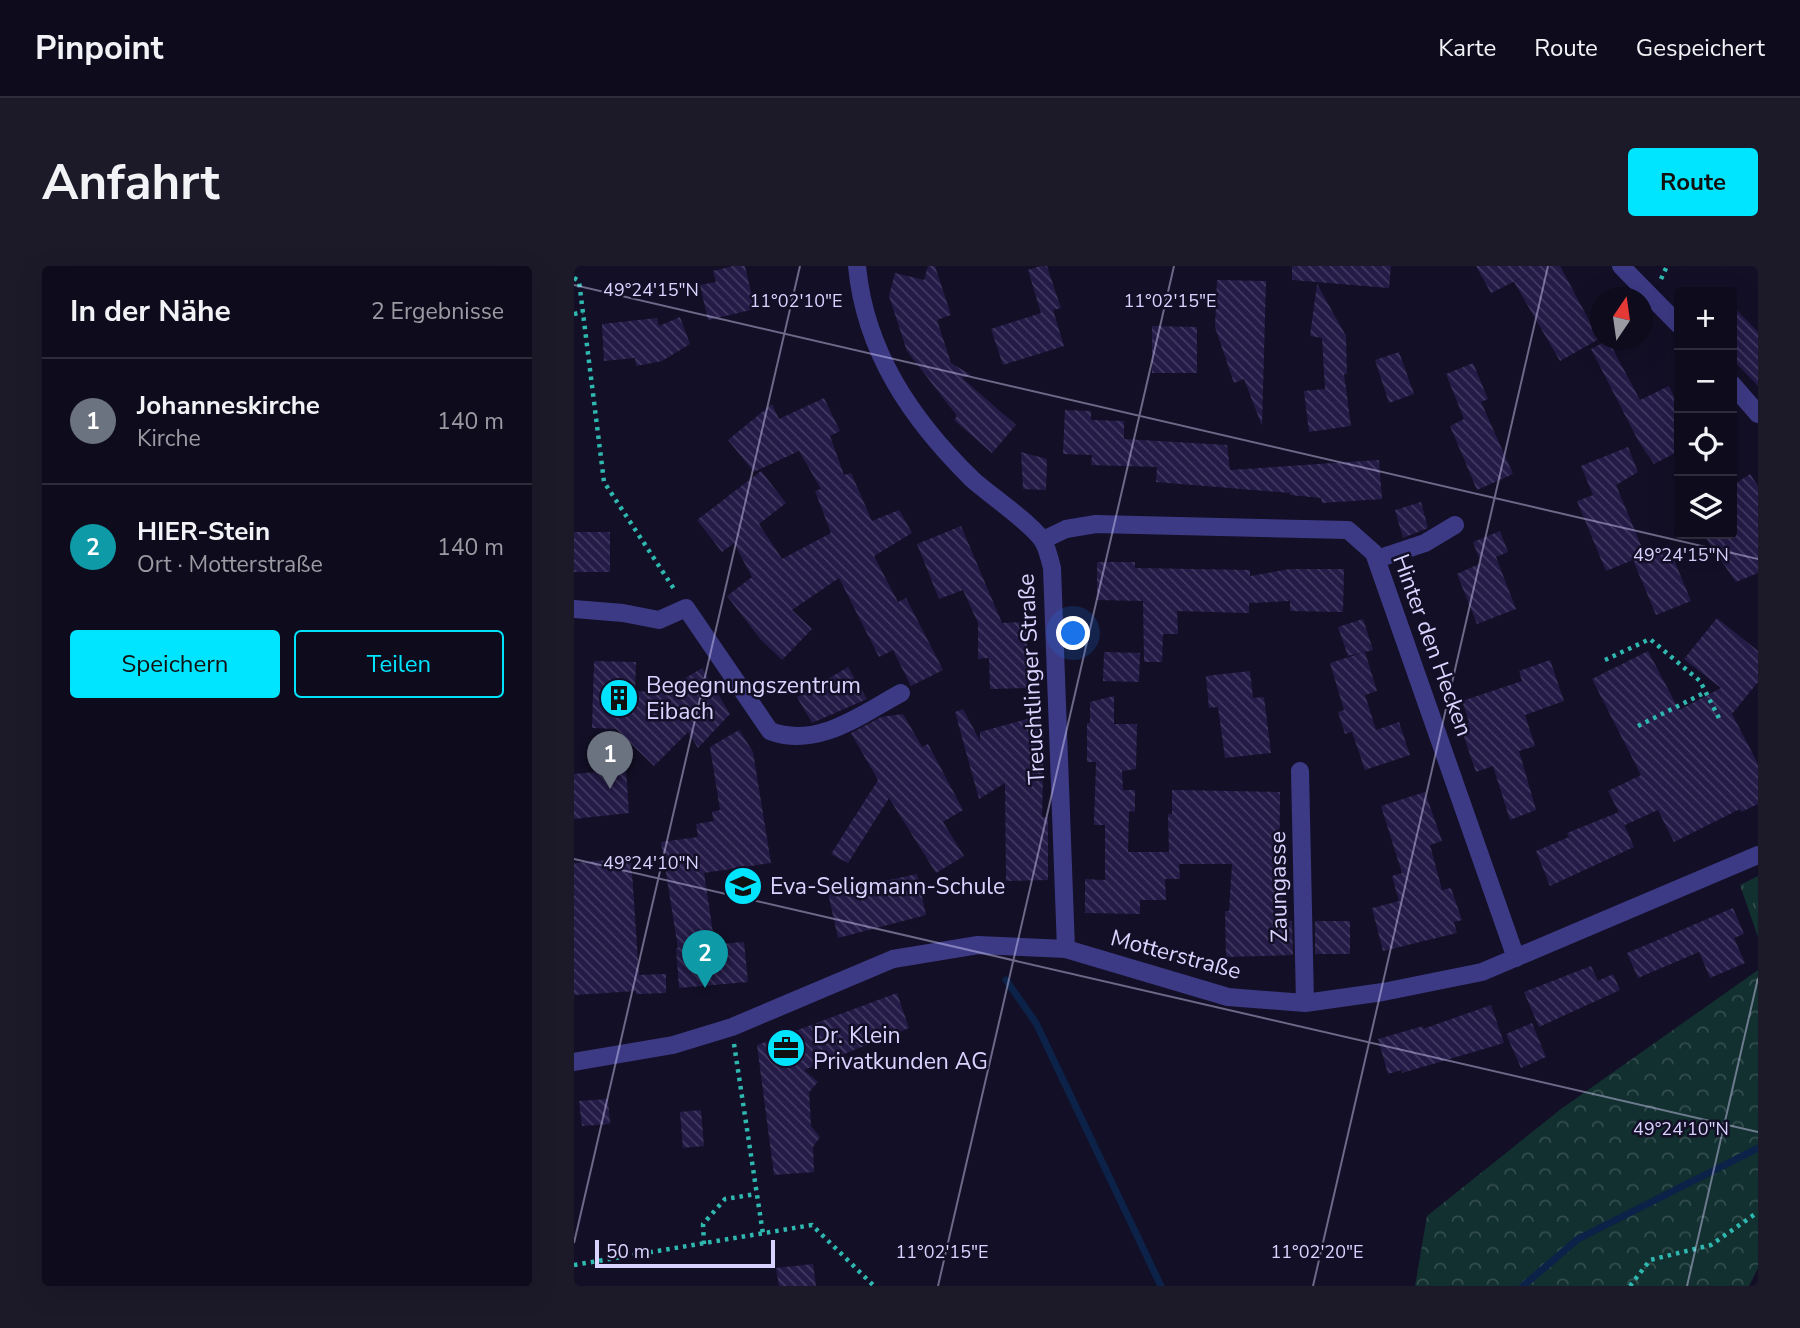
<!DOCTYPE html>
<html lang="de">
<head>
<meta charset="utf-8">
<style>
	body { margin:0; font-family:"Nunito Sans",sans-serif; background:#1c1929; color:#f1f3f6 }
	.controls { position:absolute; right:21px; top:21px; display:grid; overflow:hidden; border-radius:7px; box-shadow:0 7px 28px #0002 }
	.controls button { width:63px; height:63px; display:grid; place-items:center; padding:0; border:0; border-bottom:2px solid #2e2b3b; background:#0e0b1c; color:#f1f3f6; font:35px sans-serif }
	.compass { position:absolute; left:1016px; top:21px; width:63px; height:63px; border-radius:50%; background:#0e0b1c; box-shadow:0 7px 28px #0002; rotate:13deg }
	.scale { position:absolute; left:21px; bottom:18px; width:180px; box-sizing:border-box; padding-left:7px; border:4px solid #d9d4ff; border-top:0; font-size:19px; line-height:24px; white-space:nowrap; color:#d9d4ff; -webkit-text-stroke:5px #130f26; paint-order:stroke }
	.you { position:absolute; left:500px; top:368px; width:24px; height:24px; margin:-18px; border:5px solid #fff; border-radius:50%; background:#1a73e8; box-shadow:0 0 0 10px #1a73e833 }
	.badge { display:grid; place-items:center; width:46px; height:46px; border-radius:50%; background:#00e5ff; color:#fff; font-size:23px; font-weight:700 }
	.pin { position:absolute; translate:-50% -58px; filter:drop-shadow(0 2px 4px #0008) }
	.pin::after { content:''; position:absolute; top:37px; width:24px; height:21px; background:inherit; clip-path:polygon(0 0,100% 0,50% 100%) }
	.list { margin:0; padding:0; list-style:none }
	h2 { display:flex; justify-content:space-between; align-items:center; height:91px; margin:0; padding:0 28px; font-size:30px }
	h2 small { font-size:23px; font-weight:400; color:#9b9ba3 }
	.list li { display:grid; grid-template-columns:46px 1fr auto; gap:21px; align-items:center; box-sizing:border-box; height:126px; padding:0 28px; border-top:2px solid #2e2b3b }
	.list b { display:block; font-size:26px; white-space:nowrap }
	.list p { margin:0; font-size:23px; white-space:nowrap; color:#9b9ba3 }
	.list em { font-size:23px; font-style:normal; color:#9b9ba3 }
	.actions { display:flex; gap:14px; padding:21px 28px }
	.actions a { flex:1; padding:16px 0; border:2px solid #00e5ff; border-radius:7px; text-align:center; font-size:24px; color:#00e5ff }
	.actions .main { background:#00e5ff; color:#111 }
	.icon { flex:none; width:38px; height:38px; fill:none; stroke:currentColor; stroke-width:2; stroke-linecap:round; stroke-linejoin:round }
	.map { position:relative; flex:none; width:1184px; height:1020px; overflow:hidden; border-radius:7px }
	header { display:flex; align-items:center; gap:42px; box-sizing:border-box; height:98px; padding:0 35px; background:#0e0b1c; border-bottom:2px solid #2e2b3b }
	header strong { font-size:33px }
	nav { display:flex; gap:38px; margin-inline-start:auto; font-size:24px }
	.intro { display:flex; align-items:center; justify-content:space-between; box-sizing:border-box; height:168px; padding:0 42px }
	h1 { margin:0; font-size:49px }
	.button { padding:18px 32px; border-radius:7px; background:#00e5ff; color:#111; font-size:24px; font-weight:700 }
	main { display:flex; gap:42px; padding:0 42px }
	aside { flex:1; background:#0e0b1c; border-radius:7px; box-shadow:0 7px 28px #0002 }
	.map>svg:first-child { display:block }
	.forest { fill:url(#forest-crowns) }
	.park { fill:url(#park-tufts) }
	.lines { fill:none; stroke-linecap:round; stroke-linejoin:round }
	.stream { stroke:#0c2248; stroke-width:7 }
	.building { fill:url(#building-back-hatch) }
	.path { stroke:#2fb8b0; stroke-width:4.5; stroke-dasharray:3.5 5; stroke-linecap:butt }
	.minor { stroke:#3d3a85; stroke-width:18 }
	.ticks { fill:none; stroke:#d9d4ff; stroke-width:2; stroke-opacity:0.45 }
	.labels { text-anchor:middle; stroke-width:5; stroke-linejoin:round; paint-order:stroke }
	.street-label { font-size:23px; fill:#d9d4ff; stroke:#130f26 }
	.poi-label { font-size:23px; fill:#d9d4ff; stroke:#130f26; text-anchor:start }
	.ticks-label { font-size:18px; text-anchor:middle; fill:#d9d4ff; stroke:#130f26; stroke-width:5; stroke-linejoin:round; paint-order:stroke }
</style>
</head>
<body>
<header>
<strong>Pinpoint</strong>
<nav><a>Karte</a><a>Route</a><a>Gespeichert</a></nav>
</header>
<div class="intro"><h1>Anfahrt</h1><a class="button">Route</a></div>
<main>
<aside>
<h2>In der Nähe<small>2 Ergebnisse</small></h2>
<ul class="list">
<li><span class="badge" style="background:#6b7280">1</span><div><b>Johanneskirche</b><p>Kirche</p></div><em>140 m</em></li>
<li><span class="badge" style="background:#0f9aa8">2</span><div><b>HIER-Stein</b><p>Ort · Motterstraße</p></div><em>140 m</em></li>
</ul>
<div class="actions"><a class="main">Speichern</a><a>Teilen</a></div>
</aside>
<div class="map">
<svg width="1184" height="1020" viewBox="0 0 1184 1020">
	<defs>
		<pattern id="forest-crowns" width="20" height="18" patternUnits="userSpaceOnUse" patternTransform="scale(1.75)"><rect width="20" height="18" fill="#12302f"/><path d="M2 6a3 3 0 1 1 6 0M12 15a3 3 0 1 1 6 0" fill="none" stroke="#344d4e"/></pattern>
		<pattern id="park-tufts" width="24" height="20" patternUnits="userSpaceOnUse" patternTransform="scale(1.75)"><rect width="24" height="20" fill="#12302f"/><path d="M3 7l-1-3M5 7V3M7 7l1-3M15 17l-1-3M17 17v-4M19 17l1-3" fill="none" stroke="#344d4e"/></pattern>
		<pattern id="building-back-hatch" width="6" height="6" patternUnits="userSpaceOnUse" patternTransform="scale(1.75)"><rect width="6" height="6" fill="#241b47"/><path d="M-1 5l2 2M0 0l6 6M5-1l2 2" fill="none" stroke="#433b63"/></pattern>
	</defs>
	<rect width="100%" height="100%" fill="#130f26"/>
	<path class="forest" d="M1184,704V1002L1175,1020H841L853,950L987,843Z"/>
	<path class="park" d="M1184,610V671L1166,619Z"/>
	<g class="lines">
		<path class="stream" d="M432,714L462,757L587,1020
			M949,1020L1004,973L1184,882"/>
	</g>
	<path class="building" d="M159,0H171L181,43L134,54L126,19L142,16L139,5Z
		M354,0H361L377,49L363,54L377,97L397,109L388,112L442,159L418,187L380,154L383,150L333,85L315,30L321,7L350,14Z
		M466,0H473L487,42L479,44L490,80L429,99L417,63L467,47L454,4Z
		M718,0H817L815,22L718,14Z
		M902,0H972L917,27Z
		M972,0H986L1025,73L986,95L940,16Z
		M643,14L692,15L688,160L670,113L660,117L641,61Z
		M743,18L772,70L773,108H770L777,160L735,166L730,125L751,123L748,72L736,70Z
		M1158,39L1184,66V120L1158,93Z
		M106,51L116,78L88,95L62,100L61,92L30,95L28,58L83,52L85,60Z
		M578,60L623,61V107H578Z
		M1034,74L1066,134L1095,120L1105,141V185L1080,198L1065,176L1017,83Z
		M825,86L840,128L815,137L801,94Z
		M899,97L914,133L907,136L939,208L903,224L876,160L890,153L872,108Z
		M250,132L266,165L256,170L270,209L277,207L298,255L325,244L338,267L300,290L324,336L332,332L369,404L337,420L319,384L305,391L265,312L218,344L238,363L208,394L187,374L153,330L178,311L160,277L148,286L123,254L187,205L212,237L185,258L208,293L257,267L241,225L247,223L225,185L180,206L154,174L198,138L205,153Z
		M491,144L517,145V154L550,155V173L653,179L656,204L805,194L808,233L748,237L747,232L716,229V227L582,216L583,201L517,199L518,189L489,188Z
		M1054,181L1064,206L1042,219L1056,253L1071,289L1094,279L1117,335L1082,349L1059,294L1032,305L1003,235L1019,229L1007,200Z
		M447,186L473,193L472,224L449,223Z
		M1176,208L1184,220V307L1162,316L1129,268H1158V220Z
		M847,236L854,262L829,272L821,244Z
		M387,260L428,357L452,356L454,422L416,423L415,392L404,393V357L389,324L365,333L343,278Z
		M926,265L934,286L922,291L942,343L903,358L883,308L907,297L899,276Z
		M0,266H36V306H0Z
		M523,296H561V302L676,304V310L716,303H770L769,346L716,345V335L675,337V347L603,345L604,368H589L588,396H570L569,335L523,334Z
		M1143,352L1184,385V416L1158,448L1184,498V538L1167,546L1166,543L1100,576L1084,544L1051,559L1046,549L1060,581L976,620L962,585L995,571L993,567L1045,546L1034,525L1067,509L1018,413L1074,385L1105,444L1147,422L1110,393Z
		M789,353L799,384L774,390L764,361Z
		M530,386L566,387L565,416L529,415Z
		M791,386L803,425L791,429L802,464L825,456L836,489L791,504L778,466L771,468L764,446L770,444L756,397Z
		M976,394L990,435L951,449L961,480L945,485L962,544L936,554L919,500L902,506L886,459L895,456L888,435L948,415L945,405Z
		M20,395L62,396L61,425L87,427L128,402L156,448L124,482L114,466L80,500L42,463L18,462Z
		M274,401L293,433L238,457L223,431Z
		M676,405L679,432L690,431L697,487L651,492L644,441L635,442L632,410Z
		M540,430V458H563L562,503L548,505L549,524H561V546L555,545L554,586H595L594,548H598V524L706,526L705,608H711L709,635H714V655H718L719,689L652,691L651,645H655L658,598H605L606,613H591L592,634H566V648L511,647V613L531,614V559H520L522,496H513V457H516V436Z
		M389,443L406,475V466L464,450L470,469L468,551H474V614L432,615L431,517L405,533L381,446Z
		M329,448L348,481L354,478L389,544L369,556L390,590L362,607L315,532L274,597L257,588L304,514L277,467L307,451Z
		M165,464L179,486L197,597L130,607L140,673H144V678L170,676L174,716L105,722L102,682H104L87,576L124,571L122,558L140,555L138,546L146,544L136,481Z
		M52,503L55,547L0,553V508Z
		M851,526L868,575L856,579L868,624L877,622L888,654L880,656L883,667L809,685L798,642L825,635L818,610L828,607L807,540Z
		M57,592L65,709L92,708V727L62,728V725L0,729V597Z
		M343,608L352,649L264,672L254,627Z
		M1159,642L1170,668L1160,672L1171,697L1136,712L1125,686L1064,712L1053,687Z
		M741,655H776V688H741Z
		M1017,700L1024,715L1039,708L1046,724L965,761L950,726Z
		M323,727L335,762L230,804L244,816L235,826L237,860L246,871L239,881L240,906L200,909L183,779Z
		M917,739L930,777L828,807V804L814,808L804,773L849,760V763Z
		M958,757L972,791L947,802L932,768Z
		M34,833L36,858L8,860L5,835Z
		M127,844L130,880L109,882L106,846Z
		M239,998L242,1020H205L202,1002Z"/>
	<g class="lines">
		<path class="path" d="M0,12L5,15L30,216L102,326
			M1087,13L1093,0
			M0,48L9,46
			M1031,394L1076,373L1126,415L1147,456
			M1064,460L1132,426
			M160,778L189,968
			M130,978L129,958L151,933L182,928
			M0,999L238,959L300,1020
			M1056,1020L1076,994L1137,979L1184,946"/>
		<path class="minor" d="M283,0C291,86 338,154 398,213C414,228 462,260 470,277C474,285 476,294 478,302L492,683
			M1047,0L1105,59
			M1158,118L1184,148
			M469,274L492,263L522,258L774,264L800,287L942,692
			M803,293L851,277L881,259
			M0,343L49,347L85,354L112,342L196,465C243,483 286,449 327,427
			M726,505L731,737
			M0,796L99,779L158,761L319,693L404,679L492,683L654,731L731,737L809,726L908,706L1184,589"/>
	</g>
	<path class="ticks" d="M0,19L1184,293M0,593L1184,866M0,977L226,0M364,1020L600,0M739,1020L974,0M1113,1020L1184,712"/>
	<defs>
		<symbol id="building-disc" viewBox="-11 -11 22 22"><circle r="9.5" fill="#00e5ff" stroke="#130f26"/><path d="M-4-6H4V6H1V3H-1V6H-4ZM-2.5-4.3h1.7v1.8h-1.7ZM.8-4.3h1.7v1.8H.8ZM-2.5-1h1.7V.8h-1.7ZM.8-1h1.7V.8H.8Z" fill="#111"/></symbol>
		<symbol id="school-disc" viewBox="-11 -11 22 22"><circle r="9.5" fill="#00e5ff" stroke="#130f26"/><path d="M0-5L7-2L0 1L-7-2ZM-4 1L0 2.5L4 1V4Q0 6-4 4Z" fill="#111"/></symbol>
		<symbol id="office-disc" viewBox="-11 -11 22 22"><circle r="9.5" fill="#00e5ff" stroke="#130f26"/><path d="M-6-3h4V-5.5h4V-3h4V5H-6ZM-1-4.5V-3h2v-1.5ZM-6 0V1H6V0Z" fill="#111"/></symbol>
	</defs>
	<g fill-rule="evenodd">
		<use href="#building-disc" x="23" y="410" width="44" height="44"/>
		<use href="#school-disc" x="147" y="598" width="44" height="44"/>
		<use href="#office-disc" x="190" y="760" width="44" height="44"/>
	</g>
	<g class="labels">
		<g class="street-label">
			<text transform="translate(859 379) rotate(70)" y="8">Hinter den Hecken</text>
			<text transform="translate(457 413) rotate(-93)" y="8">Treuchtlinger Straße</text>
			<text transform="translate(704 621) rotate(-91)" y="8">Zaungasse</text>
			<text transform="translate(602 688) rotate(15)" y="8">Motterstraße</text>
		</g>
		<g class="poi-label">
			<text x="72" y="427">Begegnungszentrum<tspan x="72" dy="26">Eibach</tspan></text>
			<text x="196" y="628">Eva-Seligmann-Schule</text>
			<text x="239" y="777">Dr. Klein<tspan x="239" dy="26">Privatkunden AG</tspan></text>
		</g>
	</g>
	<g class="ticks-label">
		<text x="77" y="30">49°24'15"N</text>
		<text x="596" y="41">11°02'15"E</text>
		<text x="222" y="41">11°02'10"E</text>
		<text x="1107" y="295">49°24'15"N</text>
		<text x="77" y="603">49°24'10"N</text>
		<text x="1107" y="869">49°24'10"N</text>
		<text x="368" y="992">11°02'15"E</text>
		<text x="743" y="992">11°02'20"E</text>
	</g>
</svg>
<div class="controls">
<button>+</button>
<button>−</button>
<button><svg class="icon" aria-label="locate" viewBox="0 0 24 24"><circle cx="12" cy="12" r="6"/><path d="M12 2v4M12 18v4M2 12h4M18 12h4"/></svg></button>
<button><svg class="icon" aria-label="layers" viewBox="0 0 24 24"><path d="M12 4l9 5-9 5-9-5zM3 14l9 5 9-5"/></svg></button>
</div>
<svg class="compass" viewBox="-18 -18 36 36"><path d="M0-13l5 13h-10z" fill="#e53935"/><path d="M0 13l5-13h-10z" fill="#9b9ba3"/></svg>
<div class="scale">50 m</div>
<div class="you"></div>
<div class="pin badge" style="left:36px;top:523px;background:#6b7280">1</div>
<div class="pin badge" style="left:131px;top:722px;background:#0f9aa8">2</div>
</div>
</main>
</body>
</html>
